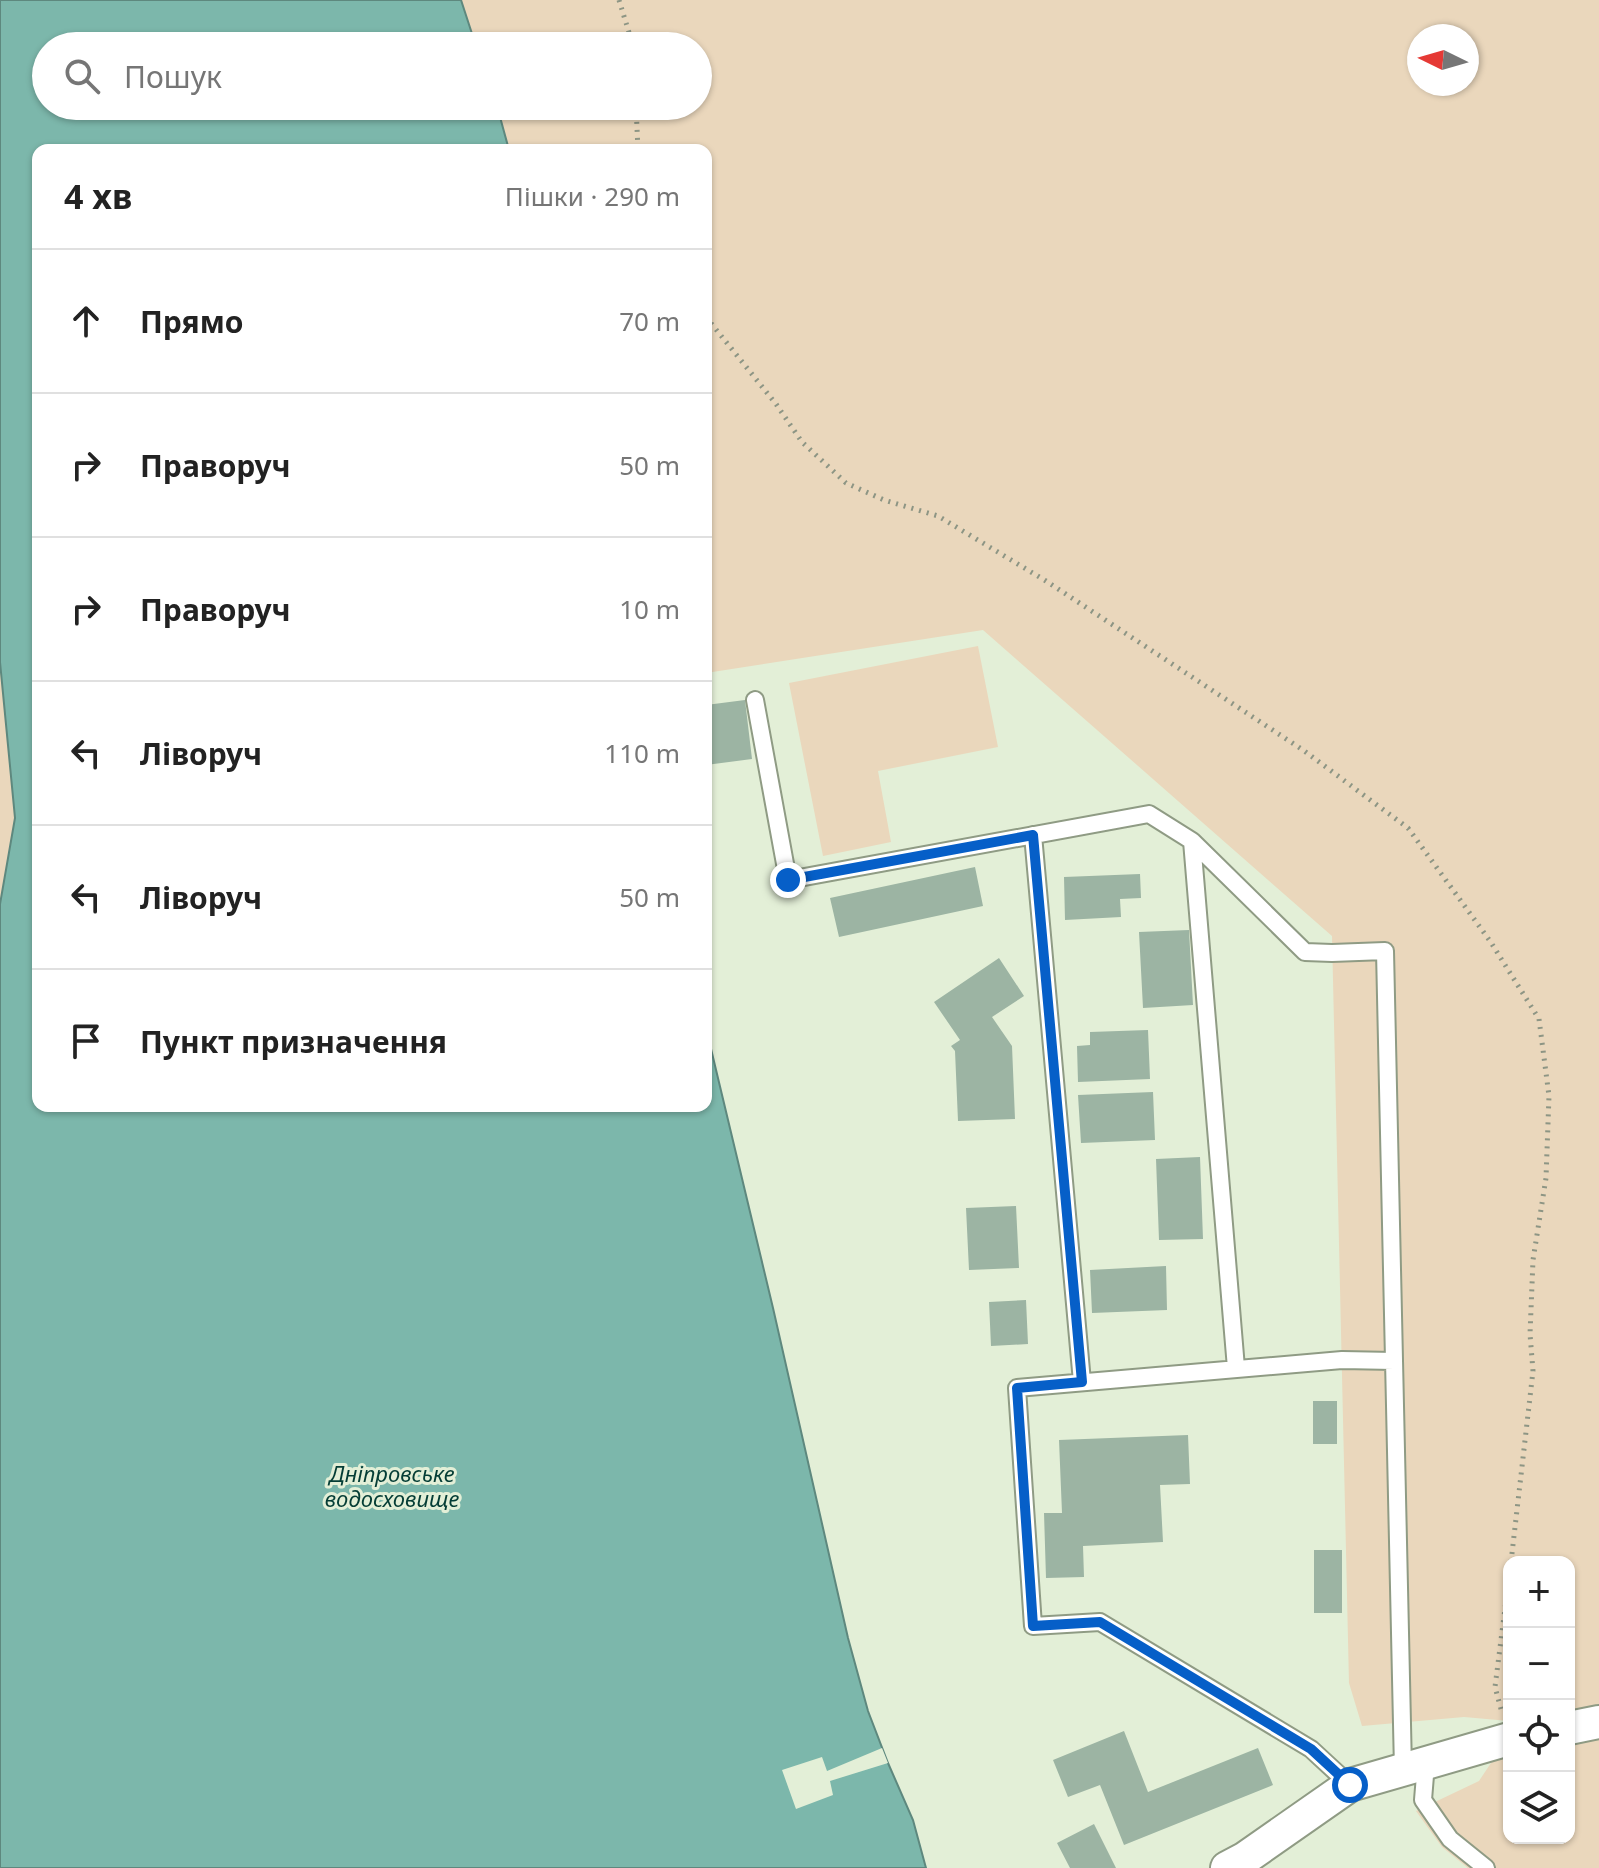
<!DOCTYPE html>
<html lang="uk">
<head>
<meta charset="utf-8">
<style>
	body { margin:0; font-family:"Noto Sans",sans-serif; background:#f2f2f2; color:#222 }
	.controls { position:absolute; right:24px; bottom:24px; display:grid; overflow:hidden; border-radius:16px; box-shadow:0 2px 6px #0004 }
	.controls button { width:72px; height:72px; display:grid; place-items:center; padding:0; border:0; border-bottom:2px solid #e0e0e0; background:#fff; color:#222; font:40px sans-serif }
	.compass { position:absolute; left:1407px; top:24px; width:72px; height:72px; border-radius:50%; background:#fff; box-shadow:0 2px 6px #0004; rotate:275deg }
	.stop { position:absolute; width:24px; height:24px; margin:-18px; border:6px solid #065fc8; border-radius:50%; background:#fff }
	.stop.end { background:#065fc8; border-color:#fff; box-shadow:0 2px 8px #0008 }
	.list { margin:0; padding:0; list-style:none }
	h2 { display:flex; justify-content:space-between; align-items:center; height:104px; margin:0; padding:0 32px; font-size:34px }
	h2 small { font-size:26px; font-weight:400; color:#767676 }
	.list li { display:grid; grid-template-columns:52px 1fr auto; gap:24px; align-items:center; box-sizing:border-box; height:144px; padding:0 32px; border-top:2px solid #e0e0e0 }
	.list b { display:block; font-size:30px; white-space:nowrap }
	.list em { font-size:26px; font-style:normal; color:#767676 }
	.icon { flex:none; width:44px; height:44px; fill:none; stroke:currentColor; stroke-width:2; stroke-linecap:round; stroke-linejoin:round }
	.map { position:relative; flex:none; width:1599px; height:1868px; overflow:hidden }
	.search { position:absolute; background:#fff; box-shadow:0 2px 6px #0004; left:32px; top:32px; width:680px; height:88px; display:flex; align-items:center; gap:20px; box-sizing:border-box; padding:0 28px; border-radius:44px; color:#767676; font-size:30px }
	.panel { position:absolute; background:#fff; box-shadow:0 2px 6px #0004; left:32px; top:144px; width:680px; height:968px; border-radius:16px }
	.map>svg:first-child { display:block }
	.green { fill:#ead7bc; fill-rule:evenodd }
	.water { fill:#7cb7ab; stroke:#5e887e; stroke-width:2 }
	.pier { fill:#e3efd7 }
	.building { fill:#9cb4a3 }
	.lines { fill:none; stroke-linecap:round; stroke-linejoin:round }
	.service-casing { stroke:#8f9b84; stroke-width:20 }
	.minor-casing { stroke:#8f9b84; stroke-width:36 }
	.path { stroke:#8d9584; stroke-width:5; stroke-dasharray:2 6; stroke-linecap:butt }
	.service { stroke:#fff; stroke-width:16 }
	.minor { stroke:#fff; stroke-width:32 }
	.route { stroke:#065fc8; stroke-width:10 }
	.labels { text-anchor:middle; stroke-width:6; stroke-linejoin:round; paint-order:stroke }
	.water-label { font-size:22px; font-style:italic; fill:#043d35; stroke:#e3efd7 }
</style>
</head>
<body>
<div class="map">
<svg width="1599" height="1868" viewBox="0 0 1599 1868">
	<rect width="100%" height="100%" fill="#e3efd7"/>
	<path class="green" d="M461,0H1599V1868H1468L1442,1847L1416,1811L1479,1781L1509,1736V1838H1569V1562H1509V1721L1464,1717L1362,1726L1349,1683L1332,936L983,630L706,673V150H509L497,106H698V46H476ZM1419,36H1467V84H1419Z
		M978,646L998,747L878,771L891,842L823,856L789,683Z
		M0,662L15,818L0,904Z"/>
	<path class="water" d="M0,0H461L476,46H46V106H497L509,150H38V1106H706V1028L773,1308L848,1638L868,1711L888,1763L913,1820L926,1868H0V904L15,818L0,662Z"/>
	<path class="pier" d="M882,1748L888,1763L830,1781L833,1795L796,1809L782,1770L822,1757L827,1771Z"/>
	<path class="building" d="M745,700L752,759L706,765V705Z
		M975,867L983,906L839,937L830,898Z
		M1140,874L1141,898L1120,899L1121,917L1065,920L1064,877Z
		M1189,930L1193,1005L1143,1008L1139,932Z
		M999,958L1024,996L992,1017L1012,1046L1015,1119L958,1121L955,1051L951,1046L960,1040L934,1002Z
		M1148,1030L1150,1079L1078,1082L1077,1046L1090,1045V1032Z
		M1153,1092L1155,1140L1081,1143L1078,1095Z
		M1200,1157L1203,1239L1159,1240L1156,1159Z
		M1016,1206L1019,1268L969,1270L966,1208Z
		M1166,1266L1167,1310L1092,1313L1090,1270Z
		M1026,1300L1028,1344L991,1346L989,1302Z
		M1313,1401H1337V1444H1313Z
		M1188,1435L1190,1484L1160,1485L1163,1542L1083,1546L1084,1577L1046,1578L1044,1513H1062L1059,1440Z
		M1314,1550H1342V1613H1314Z
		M1124,1731L1148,1792L1258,1748L1273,1785L1124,1845L1100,1785L1068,1797L1053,1760Z
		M1094,1824L1116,1868H1070L1057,1843Z"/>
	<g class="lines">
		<defs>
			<path id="service" d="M755,700L788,880L1149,814L1192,841L1236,1368
				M1033,835L1082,1382
				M1192,841L1305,952L1332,953L1385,951L1403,1769
				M1426,1763L1423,1800L1450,1839L1486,1868
				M1350,1785L1311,1749L1100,1622L1033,1626L1017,1388L1342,1360L1394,1361"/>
			<path id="minor" d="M1569,1728L1599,1722
				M1227,1868L1244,1859L1350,1785L1509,1739"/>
		</defs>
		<use href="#service" class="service-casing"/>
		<use href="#minor" class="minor-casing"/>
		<path class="path" d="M619,0L631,39L632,46
			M636,106L638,150
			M706,317L776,404L802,442L846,483L884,500L938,516L1046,581L1303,750L1408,828L1490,941L1539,1019L1549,1096L1546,1178L1533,1260L1530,1334L1533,1371L1511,1562
			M1501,1709L1495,1687L1509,1577"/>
		<use href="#service" class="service"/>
		<use href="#minor" class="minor"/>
	</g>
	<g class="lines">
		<path class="route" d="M788,880L1033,835L1082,1382L1017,1388L1033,1626L1100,1622L1311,1749L1350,1785"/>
	</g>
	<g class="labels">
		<g class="water-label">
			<text x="392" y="1482">Дніпровське<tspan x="392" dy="25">водосховище</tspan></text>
		</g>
	</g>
</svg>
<div class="controls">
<button>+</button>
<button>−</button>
<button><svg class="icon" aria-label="locate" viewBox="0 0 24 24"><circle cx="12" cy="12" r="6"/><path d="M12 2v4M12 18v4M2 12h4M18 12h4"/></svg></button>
<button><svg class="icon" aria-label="layers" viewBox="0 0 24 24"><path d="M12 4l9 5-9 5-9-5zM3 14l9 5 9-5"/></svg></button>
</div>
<svg class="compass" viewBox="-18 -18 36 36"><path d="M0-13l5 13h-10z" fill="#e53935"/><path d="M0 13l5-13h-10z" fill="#767676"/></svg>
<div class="stop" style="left:1350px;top:1785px"></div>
<div class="stop end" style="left:788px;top:880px"></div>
<div class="search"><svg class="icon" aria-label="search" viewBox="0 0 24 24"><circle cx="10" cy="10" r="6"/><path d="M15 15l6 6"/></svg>Пошук</div>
<section class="panel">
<h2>4 хв<small>Пішки · 290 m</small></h2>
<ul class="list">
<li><svg class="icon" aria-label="ahead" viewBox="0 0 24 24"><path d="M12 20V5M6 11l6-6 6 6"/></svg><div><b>Прямо</b></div><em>70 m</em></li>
<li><svg class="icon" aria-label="right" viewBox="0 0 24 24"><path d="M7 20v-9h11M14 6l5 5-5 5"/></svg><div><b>Праворуч</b></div><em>50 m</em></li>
<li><svg class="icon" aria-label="right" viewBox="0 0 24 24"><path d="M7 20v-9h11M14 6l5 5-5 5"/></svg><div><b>Праворуч</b></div><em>10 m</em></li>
<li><svg class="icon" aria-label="left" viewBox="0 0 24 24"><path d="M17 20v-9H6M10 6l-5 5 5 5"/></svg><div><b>Ліворуч</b></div><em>110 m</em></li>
<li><svg class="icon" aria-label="left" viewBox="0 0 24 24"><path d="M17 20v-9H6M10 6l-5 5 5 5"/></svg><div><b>Ліворуч</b></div><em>50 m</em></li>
<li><svg class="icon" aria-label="arrive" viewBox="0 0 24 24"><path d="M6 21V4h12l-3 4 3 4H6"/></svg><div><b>Пункт призначення</b></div></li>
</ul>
</section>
</div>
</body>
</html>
